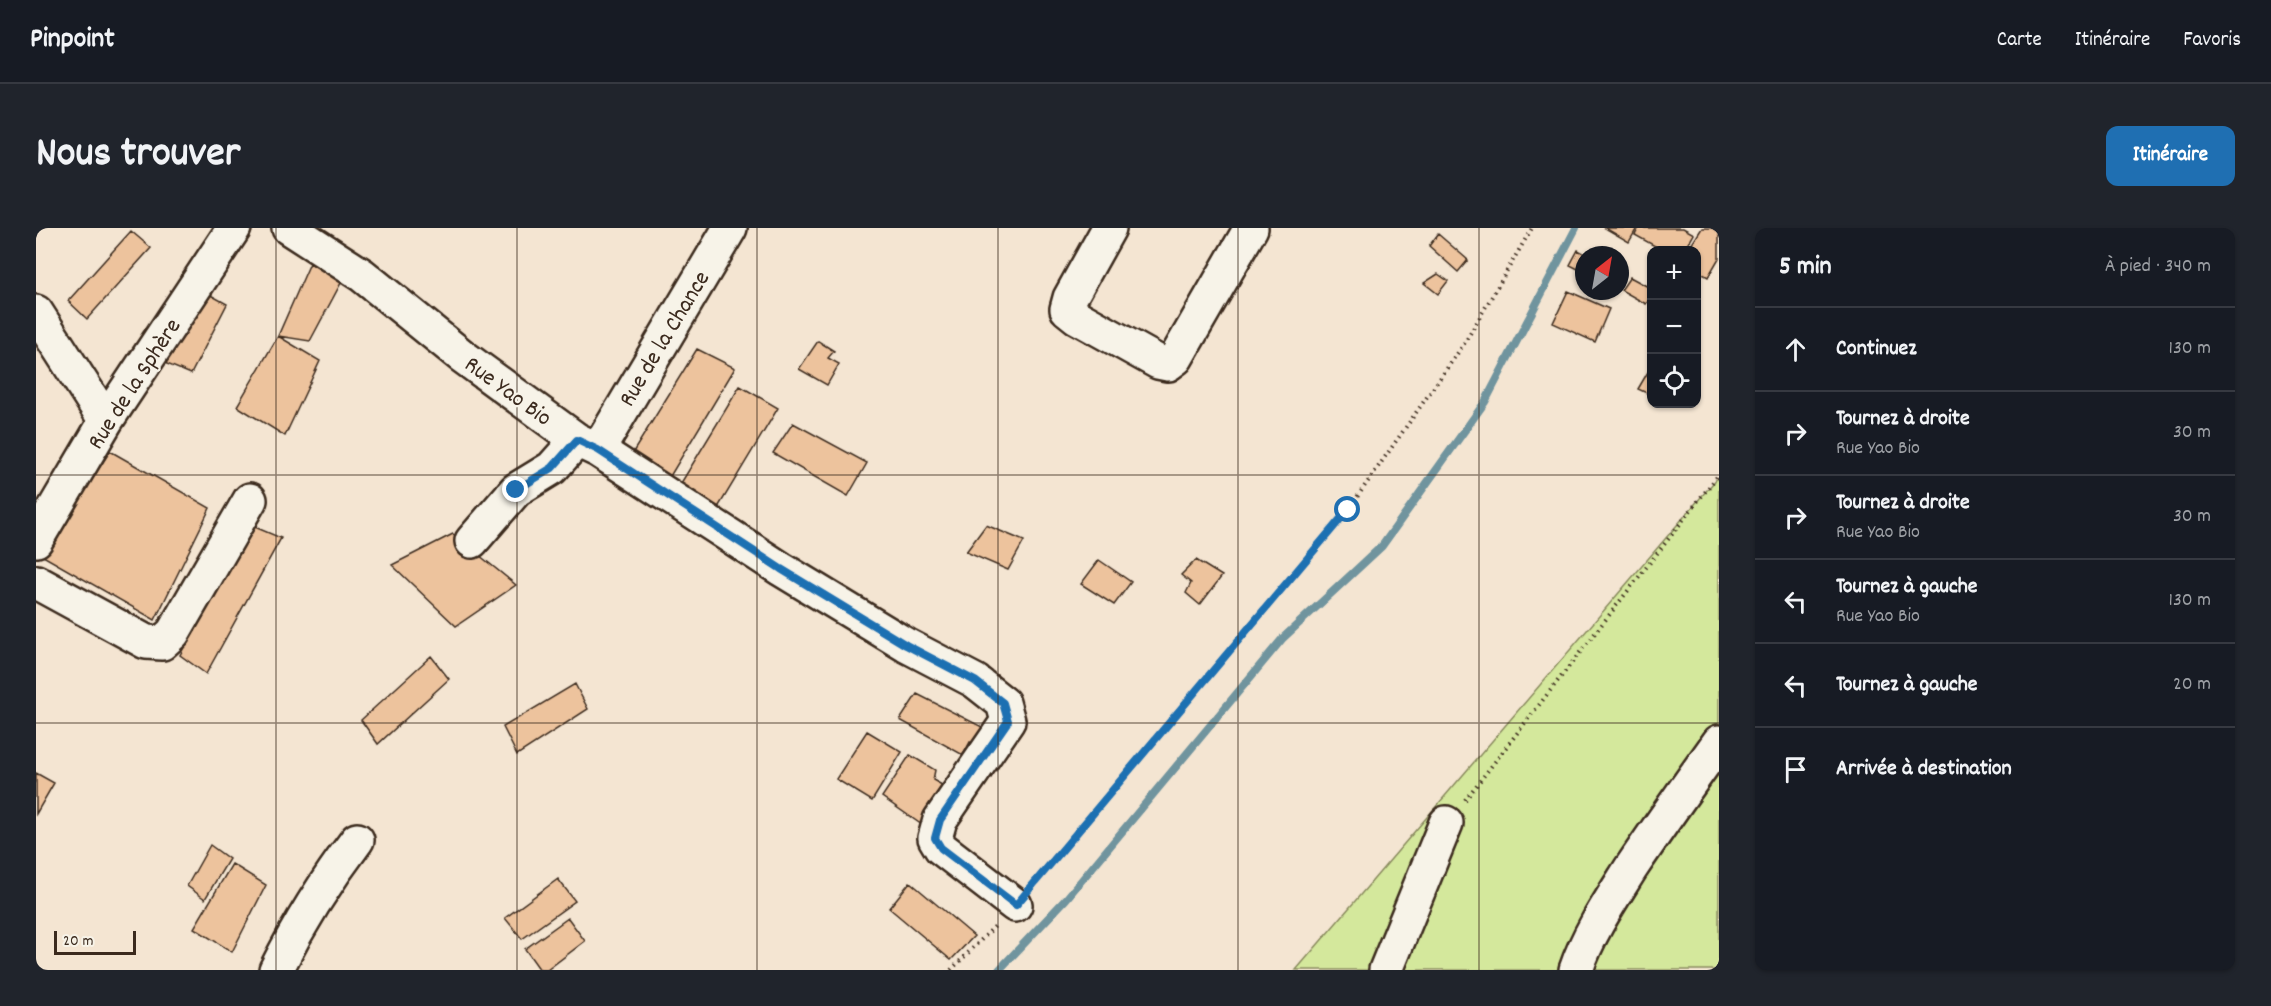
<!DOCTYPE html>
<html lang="fr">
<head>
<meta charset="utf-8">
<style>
	body { margin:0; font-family:Dekko,sans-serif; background:#20242c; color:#f1f3f6 }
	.controls { position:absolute; right:18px; top:18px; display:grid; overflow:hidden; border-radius:12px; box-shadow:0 2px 4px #0004 }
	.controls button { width:54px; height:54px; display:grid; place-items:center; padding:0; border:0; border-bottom:2px solid #363941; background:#171b24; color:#f1f3f6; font:30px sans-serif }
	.compass { position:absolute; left:1539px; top:18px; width:54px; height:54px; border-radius:50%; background:#171b24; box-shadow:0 2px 4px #0004; rotate:31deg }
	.scale { position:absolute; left:18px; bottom:15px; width:82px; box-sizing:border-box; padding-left:6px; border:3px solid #3b2a1e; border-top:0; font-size:16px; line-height:21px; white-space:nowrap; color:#3b2a1e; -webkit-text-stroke:4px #f7f3e8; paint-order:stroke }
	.stop { position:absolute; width:18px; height:18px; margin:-14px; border:4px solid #1f6fb2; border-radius:50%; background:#fff }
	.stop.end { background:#1f6fb2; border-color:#fff; box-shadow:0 2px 6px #0008 }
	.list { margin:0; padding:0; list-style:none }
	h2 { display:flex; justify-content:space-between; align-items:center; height:78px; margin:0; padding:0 24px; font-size:26px }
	h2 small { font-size:20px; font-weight:400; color:#9ea1a6 }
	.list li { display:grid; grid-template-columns:39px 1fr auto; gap:18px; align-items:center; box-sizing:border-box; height:84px; padding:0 24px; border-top:2px solid #363941 }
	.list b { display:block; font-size:22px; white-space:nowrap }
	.list p { margin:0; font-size:20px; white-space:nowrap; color:#9ea1a6 }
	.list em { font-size:20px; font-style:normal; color:#9ea1a6 }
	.icon { flex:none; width:33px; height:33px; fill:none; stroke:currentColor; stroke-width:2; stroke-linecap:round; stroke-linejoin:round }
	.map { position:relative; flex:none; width:1683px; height:742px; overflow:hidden; border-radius:12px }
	header { display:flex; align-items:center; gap:36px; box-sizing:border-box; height:84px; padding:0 30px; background:#171b24; border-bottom:2px solid #363941 }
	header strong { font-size:28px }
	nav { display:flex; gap:33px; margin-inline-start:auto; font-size:21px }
	.intro { display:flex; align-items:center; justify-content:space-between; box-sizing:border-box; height:144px; padding:0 36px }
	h1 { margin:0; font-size:42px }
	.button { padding:15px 27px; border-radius:12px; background:#1f6fb2; color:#fff; font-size:21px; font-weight:700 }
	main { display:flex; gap:36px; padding:0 36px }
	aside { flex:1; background:#171b24; border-radius:12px; box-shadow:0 2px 4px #0004 }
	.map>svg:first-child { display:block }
	.green { fill:#d4e89c; stroke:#88895d; stroke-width:1.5 }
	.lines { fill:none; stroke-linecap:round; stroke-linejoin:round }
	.stream { stroke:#70949e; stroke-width:8 }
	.building { fill:#edc39d; stroke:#3b2a1e; stroke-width:1.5 }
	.minor-casing { stroke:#3b2a1e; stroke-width:38 }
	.path { stroke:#3b2a1e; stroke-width:4; stroke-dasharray:1.5 4.5; stroke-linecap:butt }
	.minor { stroke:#f7f3e8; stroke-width:33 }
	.route { stroke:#1f6fb2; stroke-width:8 }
	.grid { fill:none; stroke:#3b2a1e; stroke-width:1.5; stroke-opacity:0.55 }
	.labels { text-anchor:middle; stroke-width:4.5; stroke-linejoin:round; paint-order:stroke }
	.street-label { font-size:24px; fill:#3b2a1e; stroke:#f7f3e8 }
</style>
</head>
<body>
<header>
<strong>Pinpoint</strong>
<nav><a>Carte</a><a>Itinéraire</a><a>Favoris</a></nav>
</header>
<div class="intro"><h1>Nous trouver</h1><a class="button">Itinéraire</a></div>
<main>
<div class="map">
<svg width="1683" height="742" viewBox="0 0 1683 742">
	<rect width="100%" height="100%" fill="#f4e5d2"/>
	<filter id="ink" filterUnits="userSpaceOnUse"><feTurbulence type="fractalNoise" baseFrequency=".0167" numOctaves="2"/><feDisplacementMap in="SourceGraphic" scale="12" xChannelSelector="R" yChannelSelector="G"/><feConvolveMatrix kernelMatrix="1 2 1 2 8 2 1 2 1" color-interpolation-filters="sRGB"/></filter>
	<g filter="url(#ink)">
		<path class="green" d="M1683,248V742H1260Z"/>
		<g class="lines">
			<path class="stream" d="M963,742L1030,671L1247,410L1346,318L1449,174L1540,0"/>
		</g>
		<path class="building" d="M1569,0H1601L1593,14Z
			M1603,0H1647L1658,6L1649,22H1626L1599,7Z
			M1666,0H1676L1683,4V30L1672,49L1660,42V22H1652Z
			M95,3L115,20L51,91L32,73Z
			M1402,6L1432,32L1422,44L1393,18Z
			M1542,22L1551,27H1548V44L1534,37Z
			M274,35L306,53L274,113L242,108Z
			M1402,46L1412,53L1402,66L1388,55Z
			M1594,49L1616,61V68L1610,76L1585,62Z
			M1532,63L1573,81L1559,114L1517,95Z
			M169,64L191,76L155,146L126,134Z
			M242,108L284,133L249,208L201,178Z
			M782,113L798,123L792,130L803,136L791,157L763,141Z
			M661,121L699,140L633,250L594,229Z
			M1616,137V165L1615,167L1602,161Z
			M704,158L742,180L680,283L642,260Z
			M757,195L831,235L812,268L737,225Z
			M74,223L174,280L119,392L7,328Z
			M214,297L245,310L170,446L144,427Z
			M950,297L988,313L972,342L930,324Z
			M417,306L480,357L420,398L356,337Z
			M1063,332L1095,354L1078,377L1045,356Z
			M1160,332L1186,348L1164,377L1150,365L1155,355L1145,347Z
			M395,428L413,451L342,516L325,492Z
			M539,456L552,481L481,527L467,499Z
			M881,466L954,503L946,519L934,514L927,527L864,492Z
			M831,503L866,524L836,573L800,551Z
			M874,527L899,542L897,552L915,562L889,599L846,569Z
			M0,545L18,555L0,586Z
			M174,617L193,631L169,671L151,658Z
			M196,636L230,657L196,724L158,700Z
			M522,651L539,673L486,711L469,690Z
			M874,654L938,708L915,732L853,680Z
			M532,690L549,713L511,742H504L489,721Z"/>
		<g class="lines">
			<defs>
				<path id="minor" d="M253,0L326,47L426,128L541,212L562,222L745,341L870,417L939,453L967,475L972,493L904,592L899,610L905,620L979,677
					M1073,0L1034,70L1031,81L1041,89L1122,134L1132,136L1140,130L1215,0
					M0,84L70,193
					M562,222L694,0
					M0,312L70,193L198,0
					M436,313L480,262L516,240L541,212
					M0,354L110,414L126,415L137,405L214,272
					M240,742C263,696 290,653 321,612
					M1350,742L1410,595
					M1540,742C1552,706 1575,672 1595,640C1624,597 1653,556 1683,514"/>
			</defs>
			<use href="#minor" class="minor-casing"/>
			<path class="path" d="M1429,572L1683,246
				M998,655L1312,282L1428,116L1496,0
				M915,742L959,698"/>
			<use href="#minor" class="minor"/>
		</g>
	</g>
	<g class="lines" filter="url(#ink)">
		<path class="route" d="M480,262L516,240L541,212L562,222L745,341L870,417L939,453L967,475L972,493L904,592L899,610L905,620L980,677L1312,282"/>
	</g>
	<path class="grid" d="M240,0V742M481,0V742M721,0V742M962,0V742M1202,0V742M1443,0V742M0,247H1683M0,495H1683"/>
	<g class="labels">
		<g class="street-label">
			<text transform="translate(627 110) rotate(-59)" y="8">Rue de la Chance</text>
			<text transform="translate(97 155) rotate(-57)" y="8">Rue de la Sphère</text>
			<text transform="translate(473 162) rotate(36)" y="8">Rue Yao Bio</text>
		</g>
	</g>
</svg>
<div class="controls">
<button>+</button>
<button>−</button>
<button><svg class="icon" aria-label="locate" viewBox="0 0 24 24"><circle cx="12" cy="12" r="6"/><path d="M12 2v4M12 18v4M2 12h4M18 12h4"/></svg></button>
</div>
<svg class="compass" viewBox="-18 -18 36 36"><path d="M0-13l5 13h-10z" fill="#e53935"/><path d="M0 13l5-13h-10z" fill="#9ea1a6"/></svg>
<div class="scale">20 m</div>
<div class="stop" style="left:1312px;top:282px"></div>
<div class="stop end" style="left:480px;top:262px"></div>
</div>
<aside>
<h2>5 min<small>À pied · 340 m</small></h2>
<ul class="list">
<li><svg class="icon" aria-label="ahead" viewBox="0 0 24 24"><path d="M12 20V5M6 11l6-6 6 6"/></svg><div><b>Continuez</b></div><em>130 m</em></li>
<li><svg class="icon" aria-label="right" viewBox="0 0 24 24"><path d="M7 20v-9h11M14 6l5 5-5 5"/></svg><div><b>Tournez à droite</b><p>Rue Yao Bio</p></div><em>30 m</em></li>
<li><svg class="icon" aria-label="right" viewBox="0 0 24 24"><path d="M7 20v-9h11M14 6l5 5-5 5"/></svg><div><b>Tournez à droite</b><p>Rue Yao Bio</p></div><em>30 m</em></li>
<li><svg class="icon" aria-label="left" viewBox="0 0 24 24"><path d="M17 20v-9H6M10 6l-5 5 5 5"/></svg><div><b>Tournez à gauche</b><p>Rue Yao Bio</p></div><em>130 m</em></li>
<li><svg class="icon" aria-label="left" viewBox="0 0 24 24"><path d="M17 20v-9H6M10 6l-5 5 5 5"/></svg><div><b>Tournez à gauche</b></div><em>20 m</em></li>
<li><svg class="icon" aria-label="arrive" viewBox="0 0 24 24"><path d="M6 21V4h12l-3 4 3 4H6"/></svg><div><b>Arrivée à destination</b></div></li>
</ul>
</aside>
</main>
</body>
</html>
